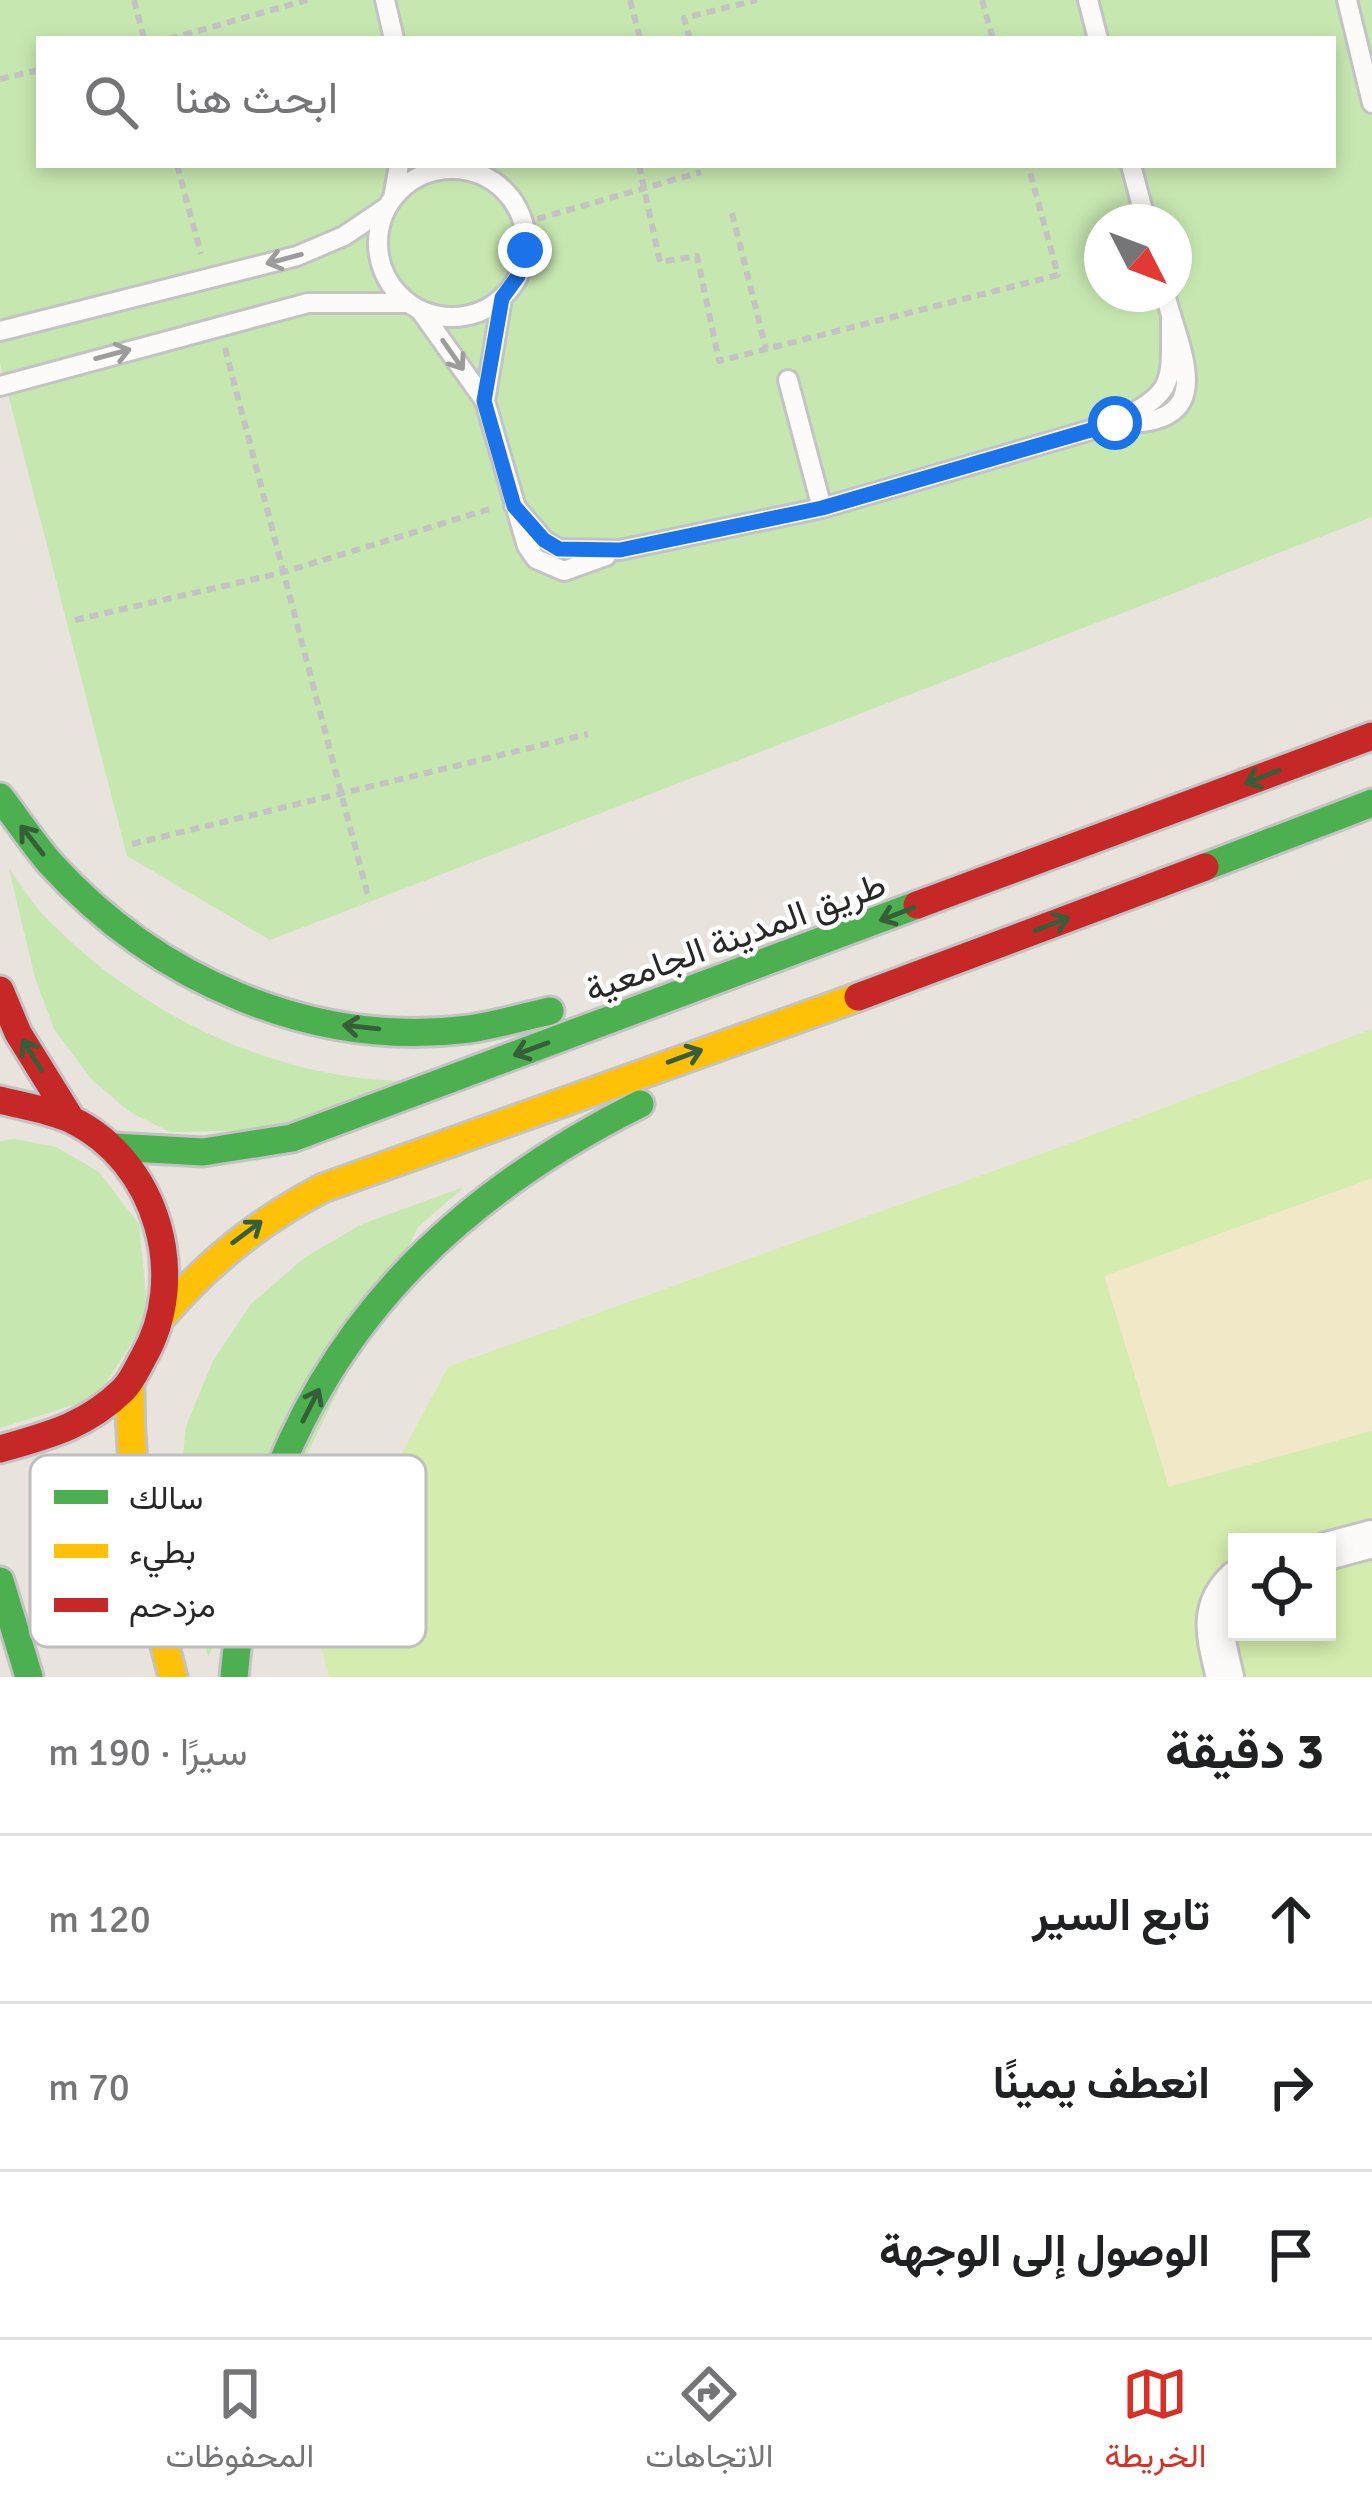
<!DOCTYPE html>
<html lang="ar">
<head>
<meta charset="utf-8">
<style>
	body { margin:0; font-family:Signika,Vazirmatn,sans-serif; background:#f6f6f6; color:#202124; direction:rtl }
	.controls { position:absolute; right:36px; bottom:36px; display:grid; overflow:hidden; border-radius:0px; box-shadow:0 6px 18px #0003 }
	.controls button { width:108px; height:108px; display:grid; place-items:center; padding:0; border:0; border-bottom:3px solid #e0e0e0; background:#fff; color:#202124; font:60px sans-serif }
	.compass { position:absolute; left:1084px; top:204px; width:108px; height:108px; border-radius:50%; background:#fff; box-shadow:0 6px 18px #0003; rotate:132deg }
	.stop { position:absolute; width:36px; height:36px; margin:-27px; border:9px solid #1a73e8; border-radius:50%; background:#fff }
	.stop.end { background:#1a73e8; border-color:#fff; box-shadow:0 3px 12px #0008 }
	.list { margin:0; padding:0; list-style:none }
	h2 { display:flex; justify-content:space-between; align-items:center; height:156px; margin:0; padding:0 48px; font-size:51px }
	h2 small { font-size:39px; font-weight:400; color:#757577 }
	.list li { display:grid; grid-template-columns:78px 1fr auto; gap:36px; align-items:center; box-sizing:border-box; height:168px; padding:0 48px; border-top:3px solid #e0e0e0 }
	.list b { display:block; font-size:45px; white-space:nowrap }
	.list em { font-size:39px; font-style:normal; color:#757577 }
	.icon { flex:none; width:66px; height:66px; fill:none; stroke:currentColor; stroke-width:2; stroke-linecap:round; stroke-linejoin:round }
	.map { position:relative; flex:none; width:1372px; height:1677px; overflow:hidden; direction:ltr }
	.search { position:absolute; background:#fff; box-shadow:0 6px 18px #0003; left:36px; right:36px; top:36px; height:132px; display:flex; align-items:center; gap:30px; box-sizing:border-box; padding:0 42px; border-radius:0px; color:#757577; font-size:45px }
	.sheet { height:660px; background:#fff }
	nav { display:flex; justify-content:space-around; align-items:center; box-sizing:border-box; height:168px; border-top:3px solid #e0e0e0; background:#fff; font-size:33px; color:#757577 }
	nav a { display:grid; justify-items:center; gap:6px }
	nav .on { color:#d93025 }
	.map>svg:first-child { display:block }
	.green { fill:#c7e7b1; fill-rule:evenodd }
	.sand { fill:#f0e8c7 }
	.pitch { fill:#d4ecad; fill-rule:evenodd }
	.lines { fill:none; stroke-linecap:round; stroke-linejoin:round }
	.lane-casing { stroke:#c4c3c3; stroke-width:24 }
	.street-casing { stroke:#c4c3c3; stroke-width:42 }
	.fast-casing { stroke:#c4c3c3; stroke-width:33 }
	.slow-casing { stroke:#c4c3c3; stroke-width:33 }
	.jam-casing { stroke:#c4c3c3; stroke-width:33 }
	.path { stroke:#c4c3c3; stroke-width:6; stroke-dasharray:9 6; stroke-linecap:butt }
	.lane { stroke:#fcfbfa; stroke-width:18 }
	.street { stroke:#fcfbfa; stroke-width:36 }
	.fast { stroke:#4caf50; stroke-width:27 }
	.slow { stroke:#ffc107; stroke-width:27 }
	.jam { stroke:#c62828; stroke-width:27 }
	.oneway { stroke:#9d9c9c }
	.oneway2 { stroke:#365e38 }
	.route { stroke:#1a73e8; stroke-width:15 }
	.labels { text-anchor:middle; stroke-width:9; stroke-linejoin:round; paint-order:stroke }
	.street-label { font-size:36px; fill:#282828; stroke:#fff }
	.key { fill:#fff; stroke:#bebebe; stroke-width:3 }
	.key-label { font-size:33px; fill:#282828 }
</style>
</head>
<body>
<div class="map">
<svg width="1372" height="1677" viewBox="0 0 1372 1677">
	<rect width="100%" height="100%" fill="#e8e3dc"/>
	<path class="green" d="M0,0H1372V517L270,940L127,856L0,363ZM39,39H1333V165H39ZM1102,222H1174V294H1102Z
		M9,869C22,886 34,906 49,921C142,1014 265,1075 397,1081L267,1130L170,1132L130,1112L92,1080L54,1029L35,978Z
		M15,1139L56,1147L99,1172L139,1224L148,1317L96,1398L0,1428V1141Z
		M464,1187L418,1227L208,1657L184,1562L180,1486L186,1426L213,1361L251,1304L304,1258L362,1224Z"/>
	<path class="sand" d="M1372,1178V1431L1168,1487L1104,1275Z"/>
	<path class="pitch" d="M1372,1029V1178L1104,1276L1169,1487L1372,1431V1677H329L314,1619L448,1367L1066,1145ZM1237,1542H1327V1632H1237Z"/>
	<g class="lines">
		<defs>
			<path id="lane" d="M385,0L394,39
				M1088,0L1098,39
				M1347,0L1372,103
				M1131,165L1146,222
				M378 243a74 74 0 1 1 148 0a74 74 0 1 1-148 0Z
				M393,198L399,165
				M420,310L485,401L527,546L536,559L564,571L606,556
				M0,331L297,256L344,236L387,207
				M788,380L822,508
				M0,386L308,303H409
				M485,401L502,298
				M1120,423C1221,425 1180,353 1165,294
				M514,505L544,540L559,549L620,550L822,508L1115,423C1176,391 1171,385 1171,319"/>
			<path id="street" d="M1327,1551L1372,1539
				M1225,1677C1216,1639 1205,1608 1237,1579"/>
			<path id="fast" d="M0,797C17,819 32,842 50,863C155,979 312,1049 469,1029C496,1025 523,1017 550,1011
				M1205,867L1372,803
				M114,1147L203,1152L292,1138L917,905
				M0,1581L29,1677
				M234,1677C239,1629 243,1579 257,1533C318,1329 454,1197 640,1104"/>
			<path id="slow" d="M164,1314C210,1261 260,1221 323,1188L858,997
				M130,1385C129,1486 147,1580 173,1677"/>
			<path id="jam" d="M917,905L1372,736
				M0,990L18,1033L70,1117
				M858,997L1205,867
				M0,1100C23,1106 50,1110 72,1120C158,1162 190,1278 143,1358C137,1369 132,1381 123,1390C86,1426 49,1435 0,1449"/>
		</defs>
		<use href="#lane" class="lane-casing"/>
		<use href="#street" class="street-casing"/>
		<use href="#fast" class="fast-casing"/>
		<use href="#slow" class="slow-casing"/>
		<use href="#jam" class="jam-casing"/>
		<path class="path" d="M134,0L144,39
			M630,0L640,39
			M982,0L993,39
			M169,39L307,0
			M690,39L684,18L757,0
			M0,79L39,70
			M177,165L201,254
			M639,165L660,262L697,256L719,361L1058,275L1028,165
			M732,213L766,349
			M523,223L701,172
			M225,348L368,896
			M75,620L281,573L493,508
			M132,844L588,734"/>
		<use href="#lane" class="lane"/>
		<use href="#street" class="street"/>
		<use href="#fast" class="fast"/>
		<use href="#slow" class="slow"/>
		<use href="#jam" class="jam"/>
	</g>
	<defs><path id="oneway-shaft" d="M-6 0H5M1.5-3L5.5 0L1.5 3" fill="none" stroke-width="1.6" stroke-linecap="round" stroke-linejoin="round" transform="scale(3)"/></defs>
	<g class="oneway">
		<use href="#oneway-shaft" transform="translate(284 259) rotate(165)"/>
		<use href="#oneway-shaft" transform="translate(113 354) rotate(-15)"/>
		<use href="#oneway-shaft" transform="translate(453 355) rotate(55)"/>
	</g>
	<g class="oneway2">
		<use href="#oneway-shaft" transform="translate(1262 777) rotate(159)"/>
		<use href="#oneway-shaft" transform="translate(32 840) rotate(-128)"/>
		<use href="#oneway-shaft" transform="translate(897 914) rotate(159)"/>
		<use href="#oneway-shaft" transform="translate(1052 924) rotate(-21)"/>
		<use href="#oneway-shaft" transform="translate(361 1027) rotate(-174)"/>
		<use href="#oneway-shaft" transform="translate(531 1049) rotate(160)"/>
		<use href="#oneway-shaft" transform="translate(32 1055) rotate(-122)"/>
		<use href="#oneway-shaft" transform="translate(685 1056) rotate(-20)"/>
		<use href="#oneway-shaft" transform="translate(247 1232) rotate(-37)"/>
		<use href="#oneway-shaft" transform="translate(311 1405) rotate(-63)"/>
	</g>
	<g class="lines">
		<path class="route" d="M525,250L518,276L502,298L484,401L514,506L544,540L559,549L620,550L822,508L1115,423"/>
	</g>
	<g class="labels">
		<g class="street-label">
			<text transform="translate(735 936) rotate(-20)" y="13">طريق المدينة الجامعية</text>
		</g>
	</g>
	<rect x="30" y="1455" width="396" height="192" rx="18" class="key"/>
	<rect x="54" y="1490" width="54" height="14" fill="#4caf50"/>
	<rect x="54" y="1544" width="54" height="14" fill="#ffc107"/>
	<rect x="54" y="1598" width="54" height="14" fill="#c62828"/>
	<g class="key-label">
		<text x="129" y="1509">سالك</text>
		<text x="129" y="1563">بطيء</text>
		<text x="129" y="1617">مزدحم</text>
	</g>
</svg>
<div class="controls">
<button><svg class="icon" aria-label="locate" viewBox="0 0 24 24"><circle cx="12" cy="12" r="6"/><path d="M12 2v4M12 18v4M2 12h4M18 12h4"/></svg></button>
</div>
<svg class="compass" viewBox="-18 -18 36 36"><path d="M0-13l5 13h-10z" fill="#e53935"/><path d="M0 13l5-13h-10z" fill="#757577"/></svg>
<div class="stop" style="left:1115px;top:423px"></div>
<div class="stop end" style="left:525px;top:250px"></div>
<div class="search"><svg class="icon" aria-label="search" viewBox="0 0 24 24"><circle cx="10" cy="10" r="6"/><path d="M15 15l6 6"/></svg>ابحث هنا</div>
</div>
<section class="sheet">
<h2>3 دقيقة<small>سيرًا · 190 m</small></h2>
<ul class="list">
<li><svg class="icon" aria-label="ahead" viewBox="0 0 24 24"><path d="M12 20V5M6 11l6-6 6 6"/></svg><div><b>تابع السير</b></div><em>120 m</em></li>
<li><svg class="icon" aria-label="right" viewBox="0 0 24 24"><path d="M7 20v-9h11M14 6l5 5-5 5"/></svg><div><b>انعطف يمينًا</b></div><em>70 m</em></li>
<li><svg class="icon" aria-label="arrive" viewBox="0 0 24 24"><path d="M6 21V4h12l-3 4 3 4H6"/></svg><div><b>الوصول إلى الوجهة</b></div></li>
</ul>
</section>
<nav>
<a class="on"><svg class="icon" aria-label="map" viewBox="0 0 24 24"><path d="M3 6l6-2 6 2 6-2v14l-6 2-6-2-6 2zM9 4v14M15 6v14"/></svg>الخريطة</a>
<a><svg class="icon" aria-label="directions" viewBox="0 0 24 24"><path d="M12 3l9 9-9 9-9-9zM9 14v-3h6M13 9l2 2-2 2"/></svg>الاتجاهات</a>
<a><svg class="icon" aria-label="saved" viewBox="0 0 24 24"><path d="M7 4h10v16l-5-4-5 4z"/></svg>المحفوظات</a>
</nav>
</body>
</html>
